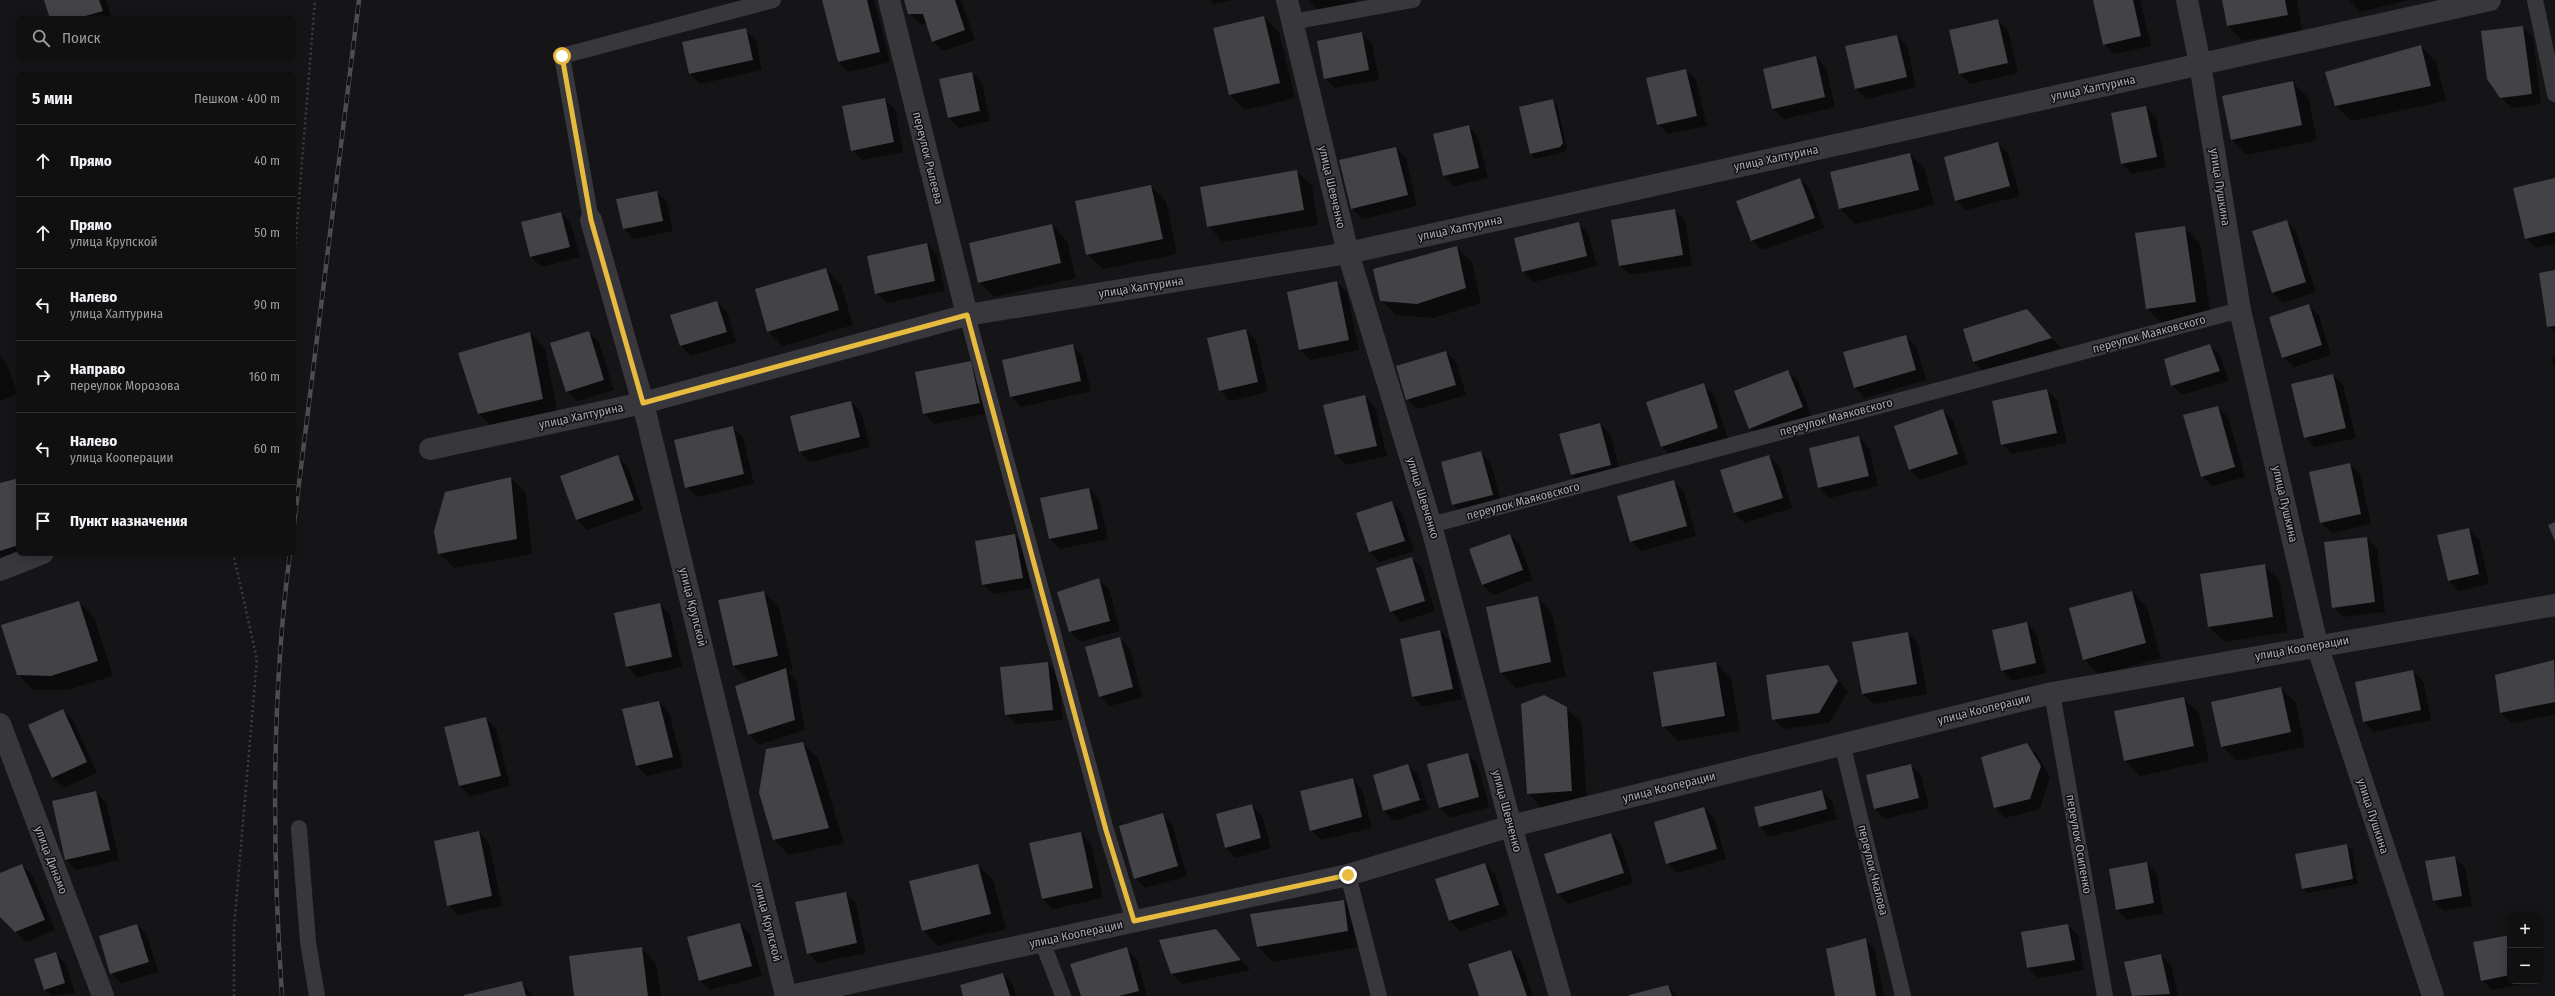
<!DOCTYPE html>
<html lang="ru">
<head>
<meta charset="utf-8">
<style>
	body { margin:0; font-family:"Fira Sans Condensed",sans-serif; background:#1e1e1f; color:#f1f3f6 }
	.controls { position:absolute; right:12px; bottom:12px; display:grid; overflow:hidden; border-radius:8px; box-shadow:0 2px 10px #0003 }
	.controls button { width:36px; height:36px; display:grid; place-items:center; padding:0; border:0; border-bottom:1px solid #303031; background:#101011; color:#f1f3f6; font:20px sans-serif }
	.stop { position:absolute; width:12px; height:12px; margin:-9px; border:3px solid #e7bb3d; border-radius:50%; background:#fff }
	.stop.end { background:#e7bb3d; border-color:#fff; box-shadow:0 1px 4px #0008 }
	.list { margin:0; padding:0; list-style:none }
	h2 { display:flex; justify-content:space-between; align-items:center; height:52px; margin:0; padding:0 16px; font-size:17px }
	h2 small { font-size:13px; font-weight:400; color:#9c9d9f }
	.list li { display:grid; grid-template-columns:26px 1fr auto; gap:12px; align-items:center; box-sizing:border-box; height:72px; padding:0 16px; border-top:1px solid #303031 }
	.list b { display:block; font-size:15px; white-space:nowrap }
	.list p { margin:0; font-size:13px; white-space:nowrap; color:#9c9d9f }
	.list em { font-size:13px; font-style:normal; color:#9c9d9f }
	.icon { flex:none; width:22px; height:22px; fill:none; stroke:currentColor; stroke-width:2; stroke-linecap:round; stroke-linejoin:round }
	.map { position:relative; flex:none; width:2555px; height:996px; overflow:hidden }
	.search { position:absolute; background:#101011; box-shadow:0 2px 10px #0003; left:16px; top:16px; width:280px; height:44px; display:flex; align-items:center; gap:10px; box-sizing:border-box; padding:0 14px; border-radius:8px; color:#9c9d9f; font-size:15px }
	.panel { position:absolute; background:#101011; box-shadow:0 2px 10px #0003; left:16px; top:72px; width:280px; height:484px; border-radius:8px }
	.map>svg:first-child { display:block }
	.shadow { fill:#0007; fill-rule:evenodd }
	.building { fill:#424247 }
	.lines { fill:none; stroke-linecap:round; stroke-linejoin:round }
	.path { stroke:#3d3e43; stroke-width:2.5; stroke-dasharray:2 3; stroke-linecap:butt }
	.lane { stroke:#37373c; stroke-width:16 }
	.street { stroke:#37373c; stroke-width:22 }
	.rail-casing { stroke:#4c4d53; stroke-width:4.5 }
	.rail { stroke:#111012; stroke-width:3; stroke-dasharray:9; stroke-linecap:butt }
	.route { stroke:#e7bb3d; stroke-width:5 }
	.labels { text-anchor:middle; stroke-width:3; stroke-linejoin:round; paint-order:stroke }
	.street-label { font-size:12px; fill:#a8abb6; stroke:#111012 }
</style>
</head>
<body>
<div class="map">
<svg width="2555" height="996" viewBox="0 0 2555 996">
	<rect width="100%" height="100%" fill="#151517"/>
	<path class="shadow" d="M45,0H106L112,19H51Z
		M823,0H874L890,62L849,72L838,62Z
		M905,0H961L975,40L943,51L933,41L927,24H920L909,13Z
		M1210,0H1233L1214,4Z
		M1308,0H1356L1357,2L1318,10Z
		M2094,0H2140L2151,46L2114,54L2104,44Z
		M2223,0H2297L2302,30L2243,41L2228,26Z
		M2349,0H2409L2361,12Z
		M1264,17L1279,32L1295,98L1245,110L1230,95Z
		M1998,20L2008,30L2018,73L1970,84L1960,74Z
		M2523,27L2533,38L2541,104L2511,108L2501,97Z
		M745,30L756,40L762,70L700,84L690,74Z
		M1361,33L1372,44L1379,80L1335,88L1325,78Z
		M1897,36L1907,46L1916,87L1866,99L1856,89Z
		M2421,46L2436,61L2446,101L2351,121L2336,106Z
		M1816,57L1826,68L1835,107L1784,119L1773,109Z
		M1686,70L1696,80L1707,126L1668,134L1658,124Z
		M972,73L982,83L990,121L959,128L949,118Z
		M2292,82L2308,97L2317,140L2247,155L2232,140Z
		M884,99L895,109L903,152L862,160L852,150Z
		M1552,100L1557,105L1567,148L1565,152L1535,159L1531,154L1520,108Z
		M2146,107L2156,117L2166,167L2132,174L2122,164Z
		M1468,126L1478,137L1488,178L1454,186L1444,176Z
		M1998,143L2008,153L2020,196L1966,210L1956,200Z
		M1396,148L1406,158L1417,206L1362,219L1352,208Z
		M1910,154L1925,169L1934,205L1855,224L1840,208Z
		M1296,171L1312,186L1318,225L1223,242L1208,226Z
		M1800,179L1810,189L1824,228L1762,250L1751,240Z
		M2555,180V244L2537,248L2526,238Z
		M1151,186L1166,201L1177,254L1103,269L1087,254Z
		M656,192L667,202L673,231L634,239L624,229Z
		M1675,210L1685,221L1692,265L1630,275L1620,265Z
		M561,213L571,223L580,257L542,267L531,257L523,223Z
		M2286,221L2296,231L2316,292L2283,303L2273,293Z
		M1578,223L1588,233L1597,266L1533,282L1523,272L1515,239Z
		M1052,225L1067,241L1076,278L994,297L979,282Z
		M2185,228L2200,243L2211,317L2162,324L2147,308Z
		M927,244L937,254L945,291L887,303L876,293Z
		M1457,247L1472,262L1481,303L1433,318L1396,315L1381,300Z
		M826,269L841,285L853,325L783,346L768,331Z
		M2555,271V333L2548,326Z
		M1337,282L1347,293L1359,350L1310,360L1300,350L1288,293Z
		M717,302L727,312L736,342L691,356L681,346L672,316Z
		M2308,305L2319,315L2331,355L2294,367L2283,357Z
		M2037,321L2061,348L1984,372L1974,362Z
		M1246,330L1256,340L1268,392L1230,401L1220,390Z
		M589,332L599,342L614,390L577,401L567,391Z
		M530,333L545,348L558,414L494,429L479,414L460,354Z
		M1905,336L1916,346L1926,380L1865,398L1855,388Z
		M1072,345L1082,355L1091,391L1021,407L1011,396Z
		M2210,345L2220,356L2229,381L2182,395L2172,385Z
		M1446,352L1456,362L1466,395L1417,409L1407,399Z
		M0,357L6,363L18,394L0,401Z
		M2555,357V371L2552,358Z
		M971,362L981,372L989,413L934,424L924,414Z
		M1787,371L1798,381L1812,417L1760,438L1750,428Z
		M2333,375L2343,385L2356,438L2315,447L2305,437Z
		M1704,385L1714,395L1728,439L1672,456L1661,446Z
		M2047,390L2057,400L2067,443L2012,454L2002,444Z
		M1365,396L1375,407L1387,456L1346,465L1336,455L1324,406Z
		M851,402L861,412L870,447L810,462L800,452L791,417Z
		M2217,407L2228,417L2245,477L2212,486L2202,476Z
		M1943,410L1953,421L1968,464L1920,480L1910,470Z
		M1600,424L1610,434L1621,475L1582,485L1571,475L1560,434Z
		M732,427L743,437L754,484L697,497L686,487Z
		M1859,437L1869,448L1878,486L1829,498L1819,488Z
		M1481,453L1491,463L1502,505L1463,515L1453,505Z
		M1769,456L1779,466L1792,508L1745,523L1734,513L1721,471Z
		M617,457L628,467L643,510L587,530L577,520L561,477Z
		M2349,464L2360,474L2371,524L2332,533L2321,523Z
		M511,478L526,493L532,554L454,568L439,553Z
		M19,479V553L0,564V484Z
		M1673,481L1684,492L1696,536L1641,551L1631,541Z
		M1089,489L1099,499L1108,539L1060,549L1050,539Z
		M1392,502L1402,513L1414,551L1380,562L1370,552L1358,513Z
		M2469,529L2479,539L2489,584L2459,591L2449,581L2438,536Z
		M1015,535L1025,546L1032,588L993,594L983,584Z
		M1510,535L1520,545L1533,580L1493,595L1483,585L1470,549Z
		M2367,538L2377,548L2385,612L2343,617L2333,607L2325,543Z
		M1412,558L1422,568L1435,611L1401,622L1391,611Z
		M2264,565L2279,580L2288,632L2225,642L2209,627Z
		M1098,579L1109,589L1120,631L1080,642L1070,632Z
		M763,592L779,607L793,671L788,672L796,680L805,730L759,745L748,734L750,682L734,666Z
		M2132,592L2147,607L2161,658L2099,675L2084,659Z
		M1537,597L1552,613L1566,677L1516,688L1501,673Z
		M79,602L94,617L113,676L67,690H33L18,674Z
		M660,604L670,615L682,667L637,677L627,666Z
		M2026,623L2036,633L2046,673L2012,681L2002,671L1993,631Z
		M1440,631L1450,641L1462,699L1423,707L1413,697L1401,639Z
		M1908,633L1918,643L1927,694L1873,704L1863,694L1853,642Z
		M1120,638L1130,649L1142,697L1110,706L1100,696Z
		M2554,661L2555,714L2512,723L2501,713Z
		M1048,663L1058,673L1063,720L1016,724L1006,714Z
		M1716,663L1731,678L1740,731L1678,741L1663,726Z
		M1828,666L1848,692L1829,723L1784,729L1773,719Z
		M2412,671L2423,681L2431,720L2374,732L2364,722L2356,683Z
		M2281,688L2296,703L2305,747L2237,761L2222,746Z
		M2183,698L2199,713L2209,761L2140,776L2125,761Z
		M659,702L669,712L683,767L647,776L637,766L623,710Z
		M1566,708L1582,723L1587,806L1543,809L1528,793Z
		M63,710L73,720L97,773L63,788L53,778L29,725Z
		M485,718L496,728L510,786L470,796L460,786Z
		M802,743L818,758L844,843L789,855L774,840Z
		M2026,744L2037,754L2050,777L2040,809L2005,818L1995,808Z
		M1468,754L1478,765L1489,807L1450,818L1440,807Z
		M1407,765L1418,775L1429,810L1394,821L1384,811L1375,775ZM1424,798L1425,799L1390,810V808Z
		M1911,765L1921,775L1929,808L1885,819L1875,809Z
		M1352,779L1362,789L1372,828L1321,840L1311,830Z
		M1822,791L1832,801L1837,819L1770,837L1760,827Z
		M96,792L106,802L119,860L76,870L66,860Z
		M1252,805L1262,816L1271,848L1236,858L1226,848L1217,815Z
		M1704,808L1714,818L1726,859L1677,873L1667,863Z
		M1162,814L1172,824L1187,876L1145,888L1135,878Z
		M479,832L489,843L502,906L458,915L448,905Z
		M1080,833L1091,843L1103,898L1053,909L1043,899L1031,844Z
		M1611,834L1621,844L1633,883L1568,904L1558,894Z
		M2347,845L2352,850L2358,884L2307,893L2302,888Z
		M2454,857L2465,867L2472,906L2444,911L2434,901Z
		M2146,863L2157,874L2163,913L2127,920L2117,909Z
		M1485,864L1495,874L1508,915L1460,931L1450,921L1437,880Z
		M22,865L32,875L55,930L26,942L0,916V874Z
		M978,865L993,880L1006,929L938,946L923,930Z
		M845,893L856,903L866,953L818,963L808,953Z
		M1344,901L1359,917L1363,946L1273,962L1258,947L1251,915Z
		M740,924L750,934L762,976L710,990L700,980Z
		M137,925L147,935L158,972L121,983L111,973Z
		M2068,925L2078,935L2084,970L2039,978L2028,968L2022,933Z
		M1215,930L1250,970L1182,984L1172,974L1161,941Z
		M2510,936V981L2530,983L2492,990L2482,980Z
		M1865,939L1875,950L1884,996H1836Z
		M641,948L656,963L661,996H576Z
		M1126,949L1137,959L1147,996H1082Z
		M1511,951L1521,961L1533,996H1480Z
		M55,953L66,964L75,993L52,996L45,989Z
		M2161,955L2171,965L2178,996H2133L2126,963Z
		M1003,974L1013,984L1016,996H964Z
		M522,982L533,996H466Z
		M1668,986L1677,996H1631Z"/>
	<path class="building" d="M44,0H99L103,11L75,19H50Z
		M822,0H867L880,52L838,62Z
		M904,0H955L965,30L932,42L923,14H908Z
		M2093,0H2133L2141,36L2103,45Z
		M2222,0H2285L2288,15L2227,26Z
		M1264,16L1280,83L1229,95L1213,28Z
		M1998,19L2008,63L1959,74L1949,30Z
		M2523,26L2532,94L2500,98L2487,79L2481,31Z
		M746,28L753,60L689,74L682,42Z
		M1362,32L1369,70L1324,79L1317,41Z
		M1897,35L1907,77L1855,89L1845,46Z
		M2421,45L2431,86L2335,106L2325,72Z
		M1816,56L1825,97L1772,109L1763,69Z
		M1686,69L1697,116L1657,125L1646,78Z
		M972,72L980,111L948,118L939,79Z
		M2293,81L2302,125L2231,140L2222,96Z
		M885,98L894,142L851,151L842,106Z
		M1553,99L1563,143L1560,147L1530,154L1519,107Z
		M2146,106L2157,157L2121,164L2111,113Z
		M1469,125L1479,168L1443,176L1433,134Z
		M1998,142L2010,186L1955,201L1944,157Z
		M1396,147L1408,195L1351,209L1339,160Z
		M1910,153L1919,190L1839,209L1830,172Z
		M1297,170L1304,210L1207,227L1200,187Z
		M1800,178L1815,218L1751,241L1736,201Z
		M2555,178V232L2525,239L2513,188Z
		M1151,185L1163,239L1086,255L1075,201Z
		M657,191L663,221L623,229L616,199Z
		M1675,209L1683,255L1619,266L1611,220Z
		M561,212L570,247L530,257L521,222Z
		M2287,220L2306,282L2272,293L2252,231Z
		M1579,222L1587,256L1522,272L1514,238Z
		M1052,224L1061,263L978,283L969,243Z
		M2185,226L2196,302L2146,309L2135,233Z
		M927,243L935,281L875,294L867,256Z
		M1457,246L1466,288L1417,304L1380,301L1373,269Z
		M826,268L839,310L767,332L755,289Z
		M2555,270V326L2547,327L2539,273Z
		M1337,281L1349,340L1299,350L1287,292Z
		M717,301L727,332L680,346L670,315Z
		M2309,304L2322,345L2282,358L2269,317Z
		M2027,309L2052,338L1973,362L1963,329Z
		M1246,329L1258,382L1219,391L1207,338Z
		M589,331L604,380L566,392L550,343Z
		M530,332L543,399L478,414L458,353Z
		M1906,335L1916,370L1854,388L1843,352Z
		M1073,344L1081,381L1010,397L1002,360Z
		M2210,344L2220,371L2171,386L2164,359Z
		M1446,351L1456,385L1406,400L1396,366Z
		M971,361L980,403L923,414L915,372Z
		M1788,370L1803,407L1749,429L1734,391Z
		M2333,374L2346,428L2304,438L2291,384Z
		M1704,383L1718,428L1661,447L1646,402Z
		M2047,389L2057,433L2001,445L1992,401Z
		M1365,395L1377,446L1335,455L1323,405Z
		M851,401L860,437L799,452L790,416Z
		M2218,406L2235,467L2201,477L2183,415Z
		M1943,409L1958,454L1909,470L1894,426Z
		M1600,423L1611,465L1571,475L1559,434Z
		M733,426L744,474L685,488L674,440Z
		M1859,436L1869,476L1818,488L1809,448Z
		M1481,451L1493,495L1452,505L1441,462Z
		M618,455L634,500L576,520L560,476Z
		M1769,455L1783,498L1734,513L1720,470Z
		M2350,463L2361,514L2320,523L2309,472Z
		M511,477L517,539L438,554L434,531L445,492Z
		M19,478V545L0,551V483Z
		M1674,480L1687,526L1630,542L1617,496Z
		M1089,488L1098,529L1049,539L1040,498Z
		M1392,501L1405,541L1369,552L1356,513Z
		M2555,522V541L2548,525Z
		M2469,528L2479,574L2448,581L2437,535Z
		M1015,534L1023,578L982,585L975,541Z
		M1510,534L1523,570L1482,585L1469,549Z
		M2367,537L2375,602L2332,608L2324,542Z
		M1412,557L1425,601L1390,612L1376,568Z
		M2265,564L2273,617L2208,627L2200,574Z
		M1099,578L1110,621L1069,632L1057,592Z
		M764,591L778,656L733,666L718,600Z
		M2132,591L2146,643L2083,660L2069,608Z
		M1538,596L1551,662L1500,673L1486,607Z
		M79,601L98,661L51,676L17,675L1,625Z
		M660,603L672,657L626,667L614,613Z
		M2027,622L2036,663L2001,671L1992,630Z
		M1440,630L1453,689L1412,697L1400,639Z
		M1908,632L1917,684L1862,694L1852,642Z
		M1120,637L1133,687L1099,697L1085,647Z
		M2554,660L2555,702L2500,713L2495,675Z
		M1048,662L1053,710L1005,715L1000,667Z
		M1716,662L1725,716L1662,727L1653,672Z
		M1828,665L1838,681L1819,713L1772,720L1766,675Z
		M786,668L795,720L748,735L735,686Z
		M2413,670L2421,710L2363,722L2355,682Z
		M2281,687L2291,732L2221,747L2211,702Z
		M1544,695L1567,707L1572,791L1527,794L1521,704Z
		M2184,697L2194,746L2124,761L2114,711Z
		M659,701L673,757L636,766L622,709Z
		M63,709L87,762L52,778L28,725Z
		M486,717L501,776L459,786L444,727Z
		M803,742L829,828L773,840L759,793L766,749Z
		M2027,743L2041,766L2030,799L1994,808L1981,757Z
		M1468,753L1479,797L1439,808L1427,764Z
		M1408,764L1420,800L1383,811L1373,775Z
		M1911,764L1919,798L1874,809L1866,775Z
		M1353,778L1362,817L1310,831L1300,791Z
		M1822,790L1827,809L1759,827L1754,807Z
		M96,791L110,850L65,860L52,801Z
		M1252,804L1261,838L1225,848L1216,814Z
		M1704,807L1717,849L1666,864L1654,822Z
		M1163,813L1178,866L1134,879L1119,826Z
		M479,831L492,896L447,906L434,841Z
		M1081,832L1093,888L1042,899L1029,843Z
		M1611,833L1624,873L1557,894L1544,854Z
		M2347,844L2353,879L2302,889L2295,854Z
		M2455,856L2462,896L2433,901L2425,861Z
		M2147,862L2154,903L2116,910L2109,869Z
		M1485,863L1499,905L1449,921L1435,879Z
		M22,864L45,920L15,932L0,917V873Z
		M978,864L991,914L922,931L909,881Z
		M846,892L857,943L807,954L795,902Z
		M1344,900L1348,931L1257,947L1250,914Z
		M740,923L752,966L699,981L687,937Z
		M137,924L149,962L110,974L99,936Z
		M2068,924L2075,960L2027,968L2021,932Z
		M1216,929L1241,960L1171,974L1159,940Z
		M2510,935V975L2481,981L2473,942Z
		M1866,938L1876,996H1835L1826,949Z
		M642,947L648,996H574L569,956Z
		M1127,947L1139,991L1119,996H1081L1070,964Z
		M1511,950L1527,996H1479L1468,964Z
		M56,952L65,983L44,990L34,959Z
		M2161,954L2170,994L2132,996L2124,962Z
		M1003,973L1010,996H963L960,985Z
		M522,981L526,996H464V995Z
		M1668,985L1672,996H1629V995Z"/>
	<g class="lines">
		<path class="path" d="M293,274L315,0
			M233,553L257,659L234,927V996"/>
		<path class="lane" d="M2535,0L2555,94
			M1292,22L1413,0
			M591,220L562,56L773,0
			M967,315L1106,830L1134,921
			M1431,525L2240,310
			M2052,693L2105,996
			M1842,743L1903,996
			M299,828L308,942L317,996
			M1348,875L1379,996
			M1042,941L1063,996"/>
		<path class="street" d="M889,0L967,315
			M1287,0L1348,253L1431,525L1511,826L1560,996
			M2187,0L2200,64L2240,310L2317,645L2433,996
			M591,220L643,403L786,996
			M430,449L643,403L967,315L1348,253L2490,0
			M0,570L43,553
			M0,724L103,996
			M790,996L1348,875L1511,826L2052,693L2555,605"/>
		<defs>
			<path id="rail" d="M293,532L359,0
				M282,996C272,849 271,699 290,553"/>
		</defs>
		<use href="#rail" class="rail-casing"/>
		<use href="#rail" class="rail"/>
	</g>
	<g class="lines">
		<path class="route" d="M562,56L591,220L643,403L967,315L1106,830L1134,921L1348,875"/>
	</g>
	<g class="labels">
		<g class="street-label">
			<text transform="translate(2093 88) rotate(-12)" y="4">улица Халтурина</text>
			<text transform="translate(928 158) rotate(76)" y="4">переулок Рылеева</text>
			<text transform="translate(1776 158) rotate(-12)" y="4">улица Халтурина</text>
			<text transform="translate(1332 187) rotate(77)" y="4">улица Шевченко</text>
			<text transform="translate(2220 187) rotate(81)" y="4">улица Пушкина</text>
			<text transform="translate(1460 228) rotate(-12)" y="4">улица Халтурина</text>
			<text transform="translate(1141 287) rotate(-9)" y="4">улица Халтурина</text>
			<text transform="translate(2149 334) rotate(-15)" y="4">переулок Маяковского</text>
			<text transform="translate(581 416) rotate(-12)" y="4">улица Халтурина</text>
			<text transform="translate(1836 417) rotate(-15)" y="4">переулок Маяковского</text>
			<text transform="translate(1423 498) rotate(73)" y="4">улица Шевченко</text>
			<text transform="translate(1523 501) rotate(-15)" y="4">переулок Маяковского</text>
			<text transform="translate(2285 504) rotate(77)" y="4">улица Пушкина</text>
			<text transform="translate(693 607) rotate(76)" y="4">улица Крупской</text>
			<text transform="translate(2302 648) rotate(-10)" y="4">улица Кооперации</text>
			<text transform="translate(1984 709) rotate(-14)" y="4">улица Кооперации</text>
			<text transform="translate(1669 787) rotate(-14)" y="4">улица Кооперации</text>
			<text transform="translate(1507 811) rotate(75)" y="4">улица Шевченко</text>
			<text transform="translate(2373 816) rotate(72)" y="4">улица Пушкина</text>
			<text transform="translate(2079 844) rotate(80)" y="4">переулок Осипенко</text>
			<text transform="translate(51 860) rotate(69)" y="4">улица Динамо</text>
			<text transform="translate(1873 870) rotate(76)" y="4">переулок Чкалова</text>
			<text transform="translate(768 922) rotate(76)" y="4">улица Крупской</text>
			<text transform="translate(1076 934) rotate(-12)" y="4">улица Кооперации</text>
		</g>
	</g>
</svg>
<div class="controls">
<button>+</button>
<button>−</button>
</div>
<div class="stop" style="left:562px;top:56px"></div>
<div class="stop end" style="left:1348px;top:875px"></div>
<div class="search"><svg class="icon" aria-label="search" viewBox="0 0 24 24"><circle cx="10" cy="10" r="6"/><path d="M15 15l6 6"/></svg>Поиск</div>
<section class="panel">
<h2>5 мин<small>Пешком · 400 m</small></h2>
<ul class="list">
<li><svg class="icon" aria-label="ahead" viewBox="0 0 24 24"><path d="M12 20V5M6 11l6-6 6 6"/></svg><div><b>Прямо</b></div><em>40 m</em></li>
<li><svg class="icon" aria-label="ahead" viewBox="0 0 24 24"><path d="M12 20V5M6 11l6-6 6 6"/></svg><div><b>Прямо</b><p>улица Крупской</p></div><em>50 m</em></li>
<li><svg class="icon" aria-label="left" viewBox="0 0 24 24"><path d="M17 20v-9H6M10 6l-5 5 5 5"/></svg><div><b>Налево</b><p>улица Халтурина</p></div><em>90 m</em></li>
<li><svg class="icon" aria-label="right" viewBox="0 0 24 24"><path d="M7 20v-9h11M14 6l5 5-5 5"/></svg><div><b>Направо</b><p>переулок Морозова</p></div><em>160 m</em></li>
<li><svg class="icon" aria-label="left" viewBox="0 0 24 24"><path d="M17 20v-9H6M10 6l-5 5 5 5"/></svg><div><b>Налево</b><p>улица Кооперации</p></div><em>60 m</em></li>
<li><svg class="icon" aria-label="arrive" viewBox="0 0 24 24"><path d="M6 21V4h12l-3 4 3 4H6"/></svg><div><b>Пункт назначения</b></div></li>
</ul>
</section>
</div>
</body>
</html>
